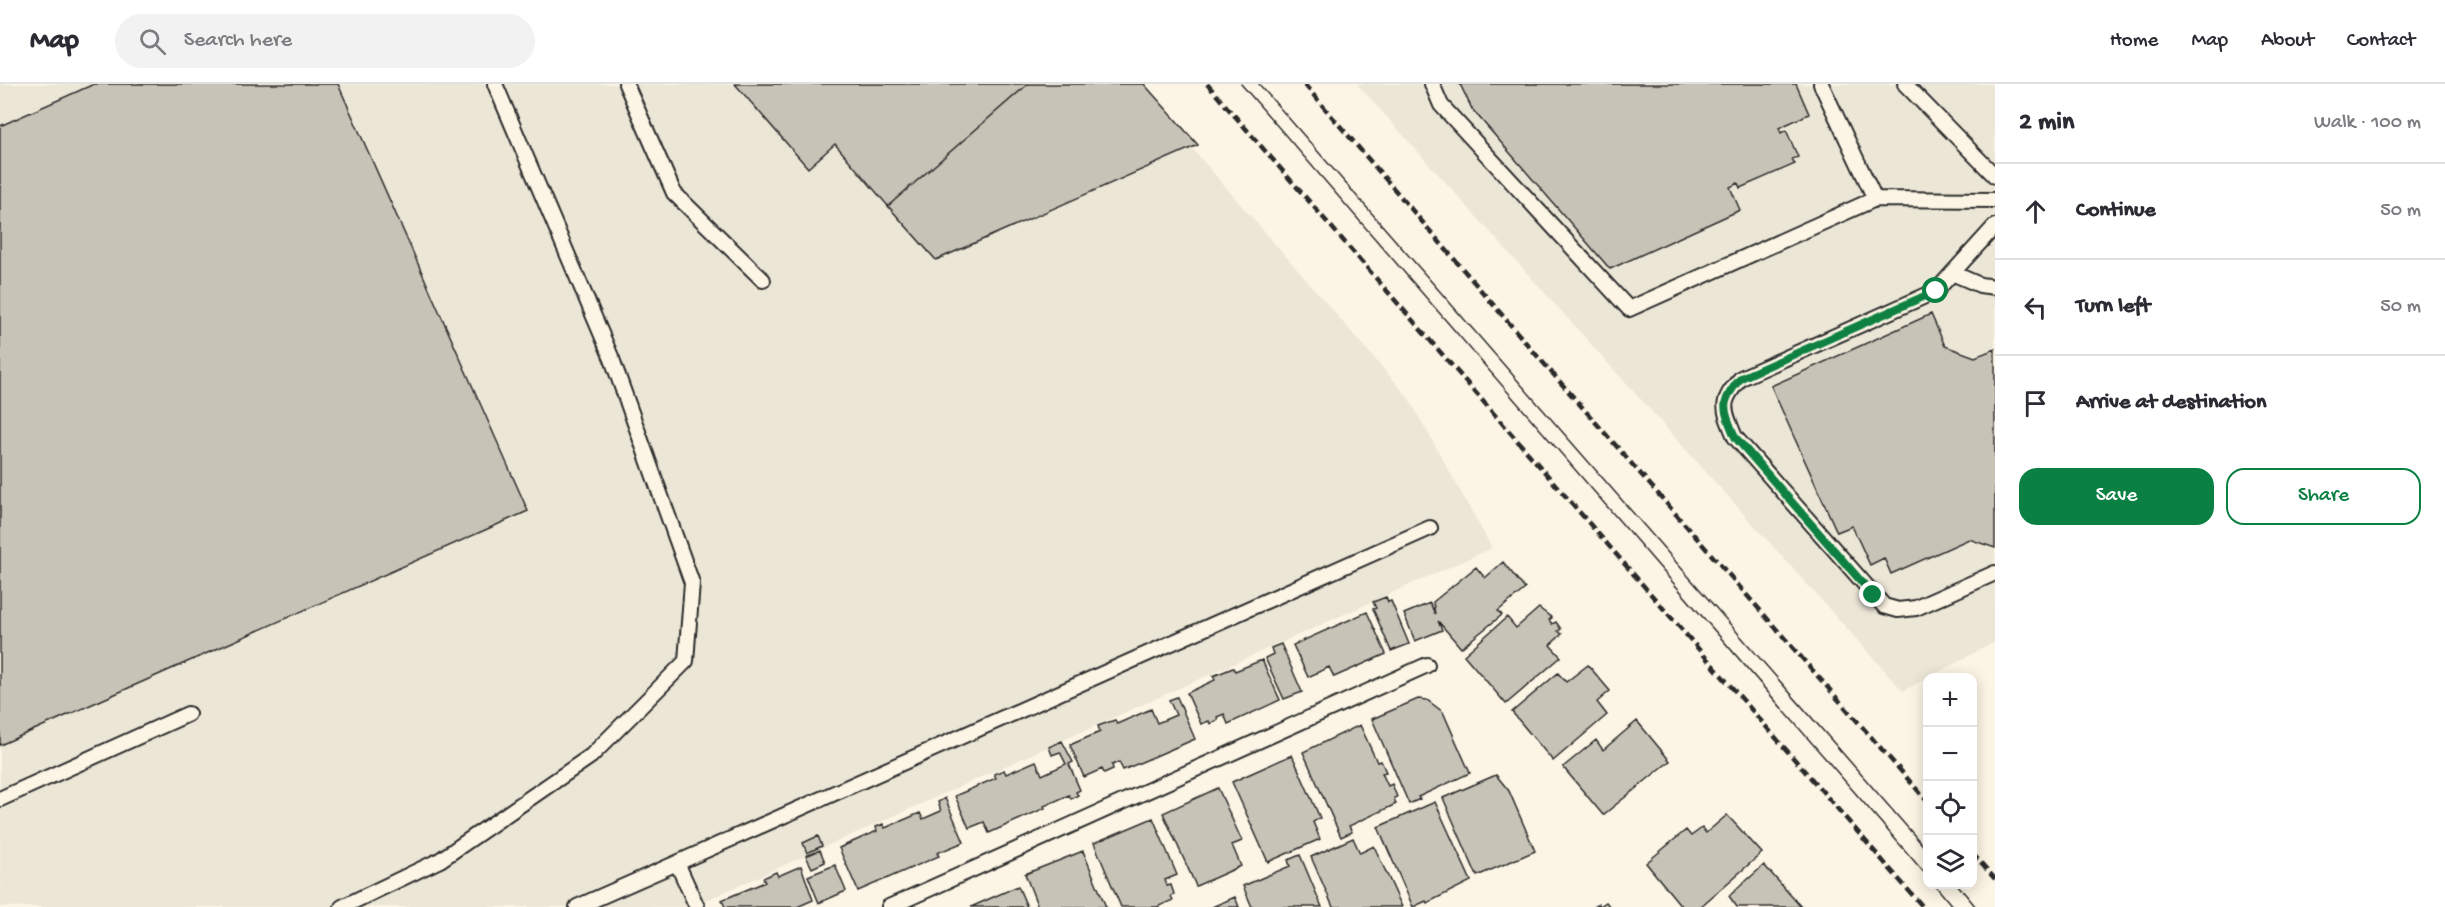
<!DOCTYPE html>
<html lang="en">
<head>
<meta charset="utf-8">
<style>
	body { margin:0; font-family:"Gochi Hand",sans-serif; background:#f2f2f3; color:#2b2b33 }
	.controls { position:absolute; right:18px; bottom:18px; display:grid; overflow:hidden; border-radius:12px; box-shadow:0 3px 15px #0003 }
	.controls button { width:54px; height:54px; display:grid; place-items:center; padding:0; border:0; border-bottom:2px solid #e1e1e2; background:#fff; color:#2b2b33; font:30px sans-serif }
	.stop { position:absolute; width:18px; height:18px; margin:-14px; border:4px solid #0b8043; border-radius:50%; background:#fff }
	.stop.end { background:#0b8043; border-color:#fff; box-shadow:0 2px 6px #0008 }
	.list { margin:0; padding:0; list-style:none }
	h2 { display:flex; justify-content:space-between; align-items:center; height:78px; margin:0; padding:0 24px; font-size:26px }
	h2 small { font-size:20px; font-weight:400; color:#7c7c81 }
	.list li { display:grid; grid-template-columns:39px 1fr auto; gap:18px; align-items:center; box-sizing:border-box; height:96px; padding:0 24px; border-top:2px solid #e1e1e2 }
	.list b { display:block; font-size:22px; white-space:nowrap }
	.list em { font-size:20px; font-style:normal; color:#7c7c81 }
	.actions { display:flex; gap:12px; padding:18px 24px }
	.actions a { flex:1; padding:14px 0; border:2px solid #0b8043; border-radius:18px; text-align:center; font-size:21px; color:#0b8043 }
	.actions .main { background:#0b8043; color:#fff }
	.icon { flex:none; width:33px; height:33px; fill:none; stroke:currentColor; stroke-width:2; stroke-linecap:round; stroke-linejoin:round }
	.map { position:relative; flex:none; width:1995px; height:823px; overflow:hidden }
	header { display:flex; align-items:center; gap:36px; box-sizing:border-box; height:84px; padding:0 30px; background:#fff; border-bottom:2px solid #e1e1e2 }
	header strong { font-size:28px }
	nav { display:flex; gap:33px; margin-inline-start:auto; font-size:21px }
	.search { width:420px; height:54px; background:#f2f2f3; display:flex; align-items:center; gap:15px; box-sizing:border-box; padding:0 21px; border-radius:33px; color:#7c7c81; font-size:22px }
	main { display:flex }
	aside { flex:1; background:#fff }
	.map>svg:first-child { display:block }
	.built { fill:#ece6d7 }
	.building { fill:#c8c3b7; stroke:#2b2b2b; stroke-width:1.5 }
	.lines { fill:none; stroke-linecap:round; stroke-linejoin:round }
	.lane-casing { stroke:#2b2b2b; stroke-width:18 }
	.lane { stroke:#fcf5e5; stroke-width:14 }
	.tram { stroke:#2b2b2b; stroke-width:1.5 }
	.rail { stroke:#2b2b2b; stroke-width:4.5; stroke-dasharray:9 4.5; stroke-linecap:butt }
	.route { stroke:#0b8043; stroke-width:8 }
</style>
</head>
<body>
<header>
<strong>Map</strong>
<div class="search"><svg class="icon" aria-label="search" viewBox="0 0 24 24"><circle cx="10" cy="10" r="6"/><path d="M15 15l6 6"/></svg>Search here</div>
<nav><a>Home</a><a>Map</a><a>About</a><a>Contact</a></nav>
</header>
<main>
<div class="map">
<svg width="1995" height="823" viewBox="0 0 1995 823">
	<rect width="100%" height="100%" fill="#fcf5e5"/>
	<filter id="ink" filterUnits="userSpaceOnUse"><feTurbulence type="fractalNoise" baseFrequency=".0167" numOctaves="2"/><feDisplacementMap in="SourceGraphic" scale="12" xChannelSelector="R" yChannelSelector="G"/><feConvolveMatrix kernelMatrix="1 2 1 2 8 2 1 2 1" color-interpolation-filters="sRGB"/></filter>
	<g filter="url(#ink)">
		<path class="built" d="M0,0H1136L1408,313L1492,464L691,823H0Z
			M1357,0H1995V558L1903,607Z"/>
		<path class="building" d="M94,0H338L528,427L0,661V42Z
			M735,0H1028L888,122L835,60L808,84Z
			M1028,0H1144L1198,61L936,176L888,122Z
			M1460,0H1796L1809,30L1779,44L1781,49L1786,46L1798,73L1792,75L1795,80L1740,104L1738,99L1730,103L1740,126L1610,185L1472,25Z
			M1931,230L1945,262L1975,273L1995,265V464L1969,455L1891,490L1884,474L1870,481L1852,442L1837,448L1771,302Z
			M1503,478L1525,505L1498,527L1502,531L1461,564L1438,537L1442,546L1415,557L1404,530L1430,519L1435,530L1433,518L1476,483L1485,494Z
			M1386,513L1388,518L1391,517L1409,560L1391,567L1373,525L1376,524L1373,518Z
			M1539,524L1552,534L1549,536L1552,540L1556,538L1561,545L1558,547L1562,550L1550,561L1561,573L1506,620L1464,571L1507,533L1516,544Z
			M1367,528L1386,570L1334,593L1329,583L1308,593L1293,561Z
			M1281,560L1302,608L1284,615L1265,574L1273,570L1271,564Z
			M1262,576L1280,616L1228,640L1224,630L1217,633L1218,636L1210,640L1209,637L1201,640L1187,609L1215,596L1213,592L1233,584L1235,587Z
			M1588,581L1610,607L1597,618L1607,631L1553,677L1512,628L1558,589L1566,598Z
			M1177,613L1195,655L1123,686L1119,678L1112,681L1113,685L1104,689L1102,685L1084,693L1070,661L1100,648L1098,642L1115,636L1117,640L1151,625L1157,639L1176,631L1169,616Z
			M1418,615L1427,616L1443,628L1470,689L1418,713L1420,715L1409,720L1372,635Z
			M1637,637L1670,677L1603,731L1563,683L1596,656L1603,666Z
			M1360,641L1377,678L1381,677L1386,688L1382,689L1388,702L1392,700L1397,713L1394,714L1396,720L1349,742L1352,748L1341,753L1303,668Z
			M1062,657L1073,678L1069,680L1080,706L1076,708L1078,711L1071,715L1069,711L1044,722L1045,724L989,749L984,738L969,744L955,712L996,694L994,690L1004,686L1006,690L1036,677L1042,691L1066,680L1060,668L1052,671L1049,663Z
			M1292,671L1320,734L1313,738L1320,755L1268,778L1232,698Z
			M1496,691L1509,707L1535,767L1477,792L1443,714Z
			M1218,704L1242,757L1232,761L1241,782L1196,802L1163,729Z
			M945,714L964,758L937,769L939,772L858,807L839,764L877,747L876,743L883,740L885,744L920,729L923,735L941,727L938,718Z
			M1435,718L1471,797L1427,819L1426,817L1413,823L1378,743Z
			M1727,731L1762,769L1700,823H1682L1646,779L1686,746L1691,752L1702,744L1706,749Z
			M1153,734L1177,791L1165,796L1167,802L1171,801L1174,810L1171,812L1173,816L1157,823H1121L1094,759Z
			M818,752L822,762L807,769L803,759Z
			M1353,754L1360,769L1374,762L1402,823H1333L1311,773Z
			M820,766L825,778L812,784L806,772Z
			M1083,767L1106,823H1038L1025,790Z
			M1300,771L1322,823H1252L1243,802L1290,782L1288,776Z
			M835,781L846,807L819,819L808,792Z
			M1764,781L1801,823H1737L1729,812Z
			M801,782L813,816L797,823H725L722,816L765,798L763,794L776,788L778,792Z
			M1018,802L1027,823H971Z
			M1235,813L1239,823H1212Z
			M1606,818L1610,823H1594L1599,820L1600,822Z"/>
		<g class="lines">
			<defs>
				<path id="lane" d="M626,0L674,109L763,196
					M1432,0L1441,21L1629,225L1875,115L1995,116
					M1821,0L1875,115
					M1905,0L1995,92
					M1995,142L1936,207L1741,294C1719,319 1723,324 1735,353L1884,522L1898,526L1916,524L1995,489
					M1952,189L1980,201L1995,203
					M0,715L188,630
					M677,779L1430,444
					M342,823L440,776L591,672L686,577L692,499L612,275L495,0
					M577,823L677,779L697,823
					M889,823L1427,581"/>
			</defs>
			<use href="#lane" class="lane-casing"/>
			<use href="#lane" class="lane"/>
			<path class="tram" d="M1241,0L1928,793
				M1259,0L1928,767
				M1934,800L1953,823
				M1957,800L1976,823"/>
			<path class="rail" d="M1207,0L1923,823
				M1304,0L1533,267L1928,718
				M1972,769L1995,795"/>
		</g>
	</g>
	<g class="lines" filter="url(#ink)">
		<path class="route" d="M1873,511L1735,353C1723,324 1719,319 1741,294L1936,207"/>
	</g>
</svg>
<div class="controls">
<button>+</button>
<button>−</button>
<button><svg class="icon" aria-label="locate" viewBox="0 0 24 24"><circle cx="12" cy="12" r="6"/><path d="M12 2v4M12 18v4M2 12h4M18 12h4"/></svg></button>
<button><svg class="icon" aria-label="layers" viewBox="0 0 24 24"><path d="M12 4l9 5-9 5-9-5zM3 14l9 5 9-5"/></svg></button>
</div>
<div class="stop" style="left:1936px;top:207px"></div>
<div class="stop end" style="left:1873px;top:511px"></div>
</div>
<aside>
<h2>2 min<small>Walk · 100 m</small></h2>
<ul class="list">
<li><svg class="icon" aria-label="ahead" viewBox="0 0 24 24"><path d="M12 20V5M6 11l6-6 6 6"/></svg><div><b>Continue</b></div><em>50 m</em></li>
<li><svg class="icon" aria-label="left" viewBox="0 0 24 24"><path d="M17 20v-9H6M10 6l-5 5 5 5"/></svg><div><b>Turn left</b></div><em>50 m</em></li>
<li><svg class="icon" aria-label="arrive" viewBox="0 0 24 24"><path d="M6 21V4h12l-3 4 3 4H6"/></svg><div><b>Arrive at destination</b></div></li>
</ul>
<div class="actions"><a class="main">Save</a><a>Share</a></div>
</aside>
</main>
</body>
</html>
